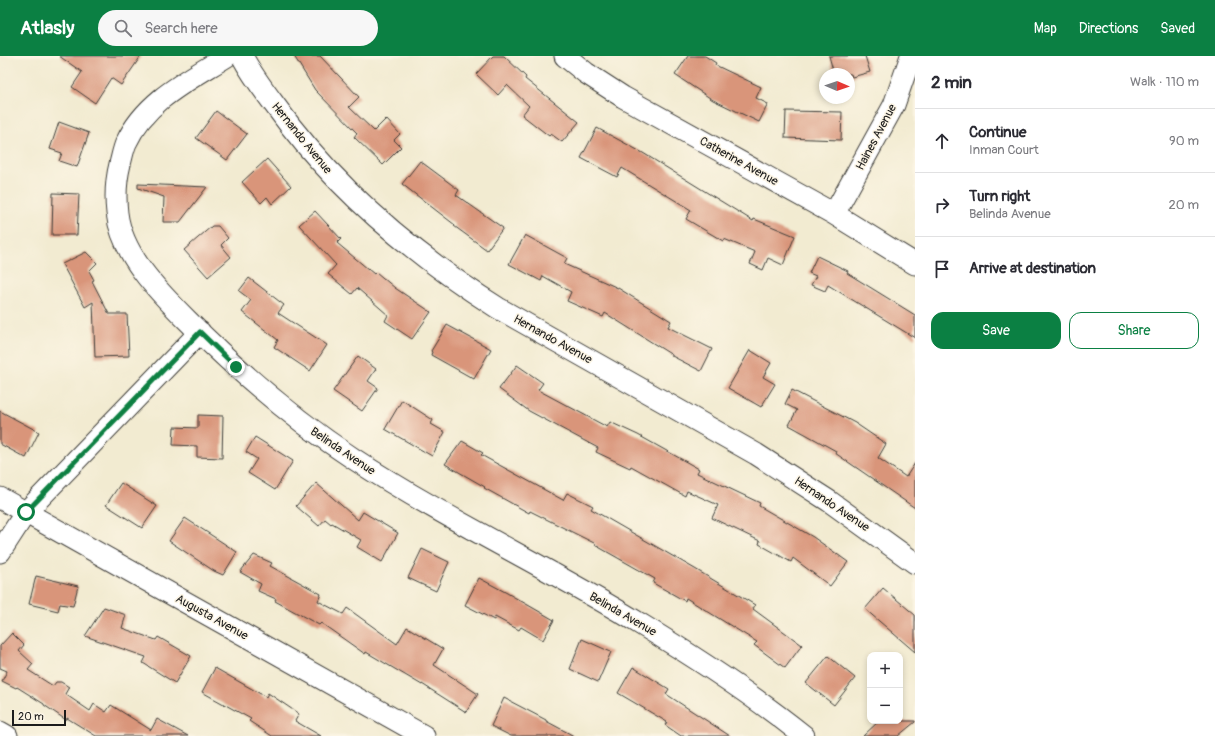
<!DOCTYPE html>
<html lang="en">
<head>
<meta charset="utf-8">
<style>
	body { margin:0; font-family:Pangolin,sans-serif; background:#f7f7f7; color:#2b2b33 }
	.controls { position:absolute; right:12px; bottom:12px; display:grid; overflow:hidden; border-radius:8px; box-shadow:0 2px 6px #0003 }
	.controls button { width:36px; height:36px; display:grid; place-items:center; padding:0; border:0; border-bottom:1px solid #e1e1e2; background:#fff; color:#2b2b33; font:20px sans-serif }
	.compass { position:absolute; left:819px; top:12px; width:36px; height:36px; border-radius:50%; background:#fff; box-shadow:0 2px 6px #0003; rotate:92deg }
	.scale { position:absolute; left:12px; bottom:10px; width:54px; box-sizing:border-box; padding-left:4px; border:2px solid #1c1c1c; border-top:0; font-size:11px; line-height:14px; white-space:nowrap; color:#1c1c1c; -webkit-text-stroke:3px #fcf5e5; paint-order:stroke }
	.stop { position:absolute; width:12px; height:12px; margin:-9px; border:3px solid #0b8043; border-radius:50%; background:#fff }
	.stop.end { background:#0b8043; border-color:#fff; box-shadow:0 1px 4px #0008 }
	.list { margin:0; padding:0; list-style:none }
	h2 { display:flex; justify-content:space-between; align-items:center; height:52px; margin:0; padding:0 16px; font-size:17px }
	h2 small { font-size:13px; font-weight:400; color:#7c7c81 }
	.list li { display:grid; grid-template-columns:26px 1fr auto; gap:12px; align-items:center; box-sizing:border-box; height:64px; padding:0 16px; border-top:1px solid #e1e1e2 }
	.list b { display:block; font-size:15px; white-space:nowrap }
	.list p { margin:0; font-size:13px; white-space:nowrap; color:#7c7c81 }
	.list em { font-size:13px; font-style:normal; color:#7c7c81 }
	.actions { display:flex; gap:8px; padding:12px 16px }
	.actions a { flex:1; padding:9px 0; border:1px solid #0b8043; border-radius:12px; text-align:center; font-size:14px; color:#0b8043 }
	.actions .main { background:#0b8043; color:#fff }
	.icon { flex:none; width:22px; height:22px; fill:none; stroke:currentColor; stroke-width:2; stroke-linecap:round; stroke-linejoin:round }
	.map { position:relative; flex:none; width:915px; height:680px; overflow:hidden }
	header { display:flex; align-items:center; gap:24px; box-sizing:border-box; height:56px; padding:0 20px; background:#0b8043; color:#fff }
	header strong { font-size:19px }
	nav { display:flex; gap:22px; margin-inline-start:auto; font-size:14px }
	.search { width:280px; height:36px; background:#f7f7f7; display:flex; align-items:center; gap:10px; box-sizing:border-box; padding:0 14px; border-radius:22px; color:#7c7c81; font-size:15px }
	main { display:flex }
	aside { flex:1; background:#fff }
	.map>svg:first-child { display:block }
	.building { fill:#d9957a }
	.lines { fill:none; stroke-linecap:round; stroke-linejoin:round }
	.minor-casing { stroke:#3c3b37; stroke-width:23 }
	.minor { stroke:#fff; stroke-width:21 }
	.route { stroke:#0b8043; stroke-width:5 }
	.labels { text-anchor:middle; stroke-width:3; stroke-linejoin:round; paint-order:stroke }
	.street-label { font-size:12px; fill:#1c1c1c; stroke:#fcf5e5 }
</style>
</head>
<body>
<header>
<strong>Atlasly</strong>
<div class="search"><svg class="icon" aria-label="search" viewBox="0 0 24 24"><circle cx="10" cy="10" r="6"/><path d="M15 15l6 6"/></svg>Search here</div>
<nav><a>Map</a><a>Directions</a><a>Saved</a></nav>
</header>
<main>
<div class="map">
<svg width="915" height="680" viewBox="0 0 915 680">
	<rect width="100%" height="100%" fill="#fcf5e5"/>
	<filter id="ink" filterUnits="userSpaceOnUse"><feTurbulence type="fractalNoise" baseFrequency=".025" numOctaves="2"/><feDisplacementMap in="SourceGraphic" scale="8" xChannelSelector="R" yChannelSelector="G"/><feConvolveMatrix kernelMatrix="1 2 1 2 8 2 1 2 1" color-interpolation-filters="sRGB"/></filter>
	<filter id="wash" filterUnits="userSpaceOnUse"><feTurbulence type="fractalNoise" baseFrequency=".012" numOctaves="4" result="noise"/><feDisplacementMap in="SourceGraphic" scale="16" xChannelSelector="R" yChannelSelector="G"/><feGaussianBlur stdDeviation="0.9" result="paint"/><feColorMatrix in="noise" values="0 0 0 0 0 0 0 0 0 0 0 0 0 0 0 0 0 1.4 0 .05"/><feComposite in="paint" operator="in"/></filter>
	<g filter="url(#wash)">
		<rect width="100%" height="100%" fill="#f2ebd1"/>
		<g id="blocks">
			<path class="building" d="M59,0H141L121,29L111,22L95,47L72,31L82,16Z
				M294,0H320L359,41L349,51L374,75L386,63L400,78L394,84L401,91L383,109L354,81L357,77L315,34Z
				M493,0H504L526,21L525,23L579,66L562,86L551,78L549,80L522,59L529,50L507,29L498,39L476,18Z
				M688,0H705L716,7L715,9L761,31L756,42L768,48L759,66L713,44L675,19Z
				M829,0H865L870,16L852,21L851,18H834Z
				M216,55L247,78L227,104L196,82Z
				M786,55L842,56L841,84L785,82Z
				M59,66L89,77L77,111L59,105L62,97L50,93Z
				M597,72L643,97L753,165L754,163L795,180L783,209L768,202L763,214L750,208L755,196L724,183L723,185L686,163L691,154L622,112L617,121L581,102Z
				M267,103L291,130L272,148L267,141L261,147L242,126Z
				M420,105L459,134L456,139L503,172L487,194L454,170L455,169L402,128Z
				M138,128L207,131L180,166H163L164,141L138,132Z
				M53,137L79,138L77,179H52Z
				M315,155L341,183L337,187L374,218L376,216L395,232L431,256L412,283L385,265L388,259L357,232L352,238L328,218L336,209L299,169Z
				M212,170H218L228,182L221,189L231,201L208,221L184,194Z
				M525,179L567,202L564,208L618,232L671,265L668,271L712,293L701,315L672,300V299L605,257L603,261L567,245L571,236L543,220L541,225L509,208Z
				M86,196L97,207L89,215L94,224L92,225L109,258H127L129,300L95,301L93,246L85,251L62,208Z
				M817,200L848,215L847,217L915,259V282L828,229L825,235L811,229L816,220L809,217Z
				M249,222L284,249L278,257L327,289L310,315L274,291L278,284L242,256L251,244L239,235Z
				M447,269L491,293L474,323L431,299L432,296L431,295Z
				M750,294L771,307L763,321L775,328L761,351L728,332Z
				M358,300L376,313L368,325L378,332L362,355L333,335Z
				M517,309L543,327L538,334L607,371L610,366L638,379L699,413L697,417L760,447L759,450L813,481L848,506L830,530L793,502L791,506L759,488L760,485L712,462L718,449L687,435L685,440L631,410L630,412L596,396L598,392L529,355L499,333Z
				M792,334L855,367L886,388L878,402L906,421L915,407V452L835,397L836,395L789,369L797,354L785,348Z
				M402,344L433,364L431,368L445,376L432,400L385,373Z
				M0,355L39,376L26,402L0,388Z
				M198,359L223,360L222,402L197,401V390L173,389L174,371L198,372Z
				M255,381L293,405L275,434L248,417L257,403L246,396Z
				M462,385L483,397L481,399L563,444L567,437L593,450L591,453L695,513L755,549L753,553L802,589L785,612L754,589L757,586L686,542L685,545L653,527L655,523L595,489L596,488L530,455L529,457L484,432L485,431L445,408Z
				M121,427L157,450L142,472L106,449Z
				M316,427L358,464L363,456L398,477L382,506L357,491L361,484L332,467L331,468L325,463L319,470L296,450Z
				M185,462L237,496L223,519L214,515L169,485Z
				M422,493L449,506L436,535L408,522Z
				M254,499L272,507L270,510L321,538L318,545L343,558L347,552L397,588L407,571L443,593L434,609L478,638L466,656L422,628V629L366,596L365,598L321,567L319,569L275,545L276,543L258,535L261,528L240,516Z
				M36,520L78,530L73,550L60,548L58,555L29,548Z
				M479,522L507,537L554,564L543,584L521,571L519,574L495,561L494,564L465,549Z
				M883,532L915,559V596L865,553Z
				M104,551L126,559L122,572L156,584L158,581L191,600L175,627L143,607L146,601L85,580Z
				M12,577L24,589L19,595L33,608L28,614L53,630L56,626H61L69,631L65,638L90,655L94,648L106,656L111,649L151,674L157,663L188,680H96L67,662L66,664L44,649V648L17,631L16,632L2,625L7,615L0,612V590Z
				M582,583L611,596L598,626L570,613Z
				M828,600L855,622L834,649L806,627Z
				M633,611L669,633L666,638L730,680H681L665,669L667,666L618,637Z
				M215,612L266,641L268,637L299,658L295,665L321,680H272L249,665L251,663L202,636Z
				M504,642L546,664V665L574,680H511L491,670Z
				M879,665H915V666L898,680H863Z"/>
		</g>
	</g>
	<g filter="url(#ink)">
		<use href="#blocks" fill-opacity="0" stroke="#3c3b37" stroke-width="1"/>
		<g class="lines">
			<defs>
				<path id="minor" d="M227,0C189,24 146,44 126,87C123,94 122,101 120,108C116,124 115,140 117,157C122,199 158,235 187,264C239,316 293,363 354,403C447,464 548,511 642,569C698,603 753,639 804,680
					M242,0C251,17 262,32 274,48C334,132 411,197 498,252L756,398L829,445L915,507
					M565,0L586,17L623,41L834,158L915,208
					M834,158L894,49L911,0
					M0,442L424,680
					M0,496L26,456L200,276
					M0,676L7,680"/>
			</defs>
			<use href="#minor" class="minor-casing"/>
			<use href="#minor" class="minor"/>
		</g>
	</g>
	<g class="lines" filter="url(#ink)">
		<path class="route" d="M26,456L200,276L236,311"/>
	</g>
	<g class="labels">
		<g class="street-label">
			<text transform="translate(876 81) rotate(-62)" y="4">Haines Avenue</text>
			<text transform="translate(302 82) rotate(51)" y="4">Hernando Avenue</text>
			<text transform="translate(739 105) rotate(29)" y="4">Catherine Avenue</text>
			<text transform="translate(553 283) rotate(29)" y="4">Hernando Avenue</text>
			<text transform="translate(343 395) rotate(34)" y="4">Belinda Avenue</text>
			<text transform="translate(832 448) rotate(34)" y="4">Hernando Avenue</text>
			<text transform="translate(623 558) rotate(30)" y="4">Belinda Avenue</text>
			<text transform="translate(212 561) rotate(29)" y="4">Augusta Avenue</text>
		</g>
	</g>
</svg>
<div class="controls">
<button>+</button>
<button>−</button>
</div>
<svg class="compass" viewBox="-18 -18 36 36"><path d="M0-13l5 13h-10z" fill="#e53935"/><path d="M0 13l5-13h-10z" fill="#7c7c81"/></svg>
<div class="scale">20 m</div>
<div class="stop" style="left:26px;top:456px"></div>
<div class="stop end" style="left:236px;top:311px"></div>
</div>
<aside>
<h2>2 min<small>Walk · 110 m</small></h2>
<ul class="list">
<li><svg class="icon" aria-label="ahead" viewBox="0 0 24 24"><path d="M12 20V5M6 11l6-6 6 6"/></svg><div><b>Continue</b><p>Inman Court</p></div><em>90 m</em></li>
<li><svg class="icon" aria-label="right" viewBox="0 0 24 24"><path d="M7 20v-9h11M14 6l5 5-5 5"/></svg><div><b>Turn right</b><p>Belinda Avenue</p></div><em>20 m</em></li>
<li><svg class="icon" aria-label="arrive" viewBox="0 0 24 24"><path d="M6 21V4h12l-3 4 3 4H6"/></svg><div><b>Arrive at destination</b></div></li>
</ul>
<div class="actions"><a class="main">Save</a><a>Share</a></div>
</aside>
</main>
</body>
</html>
